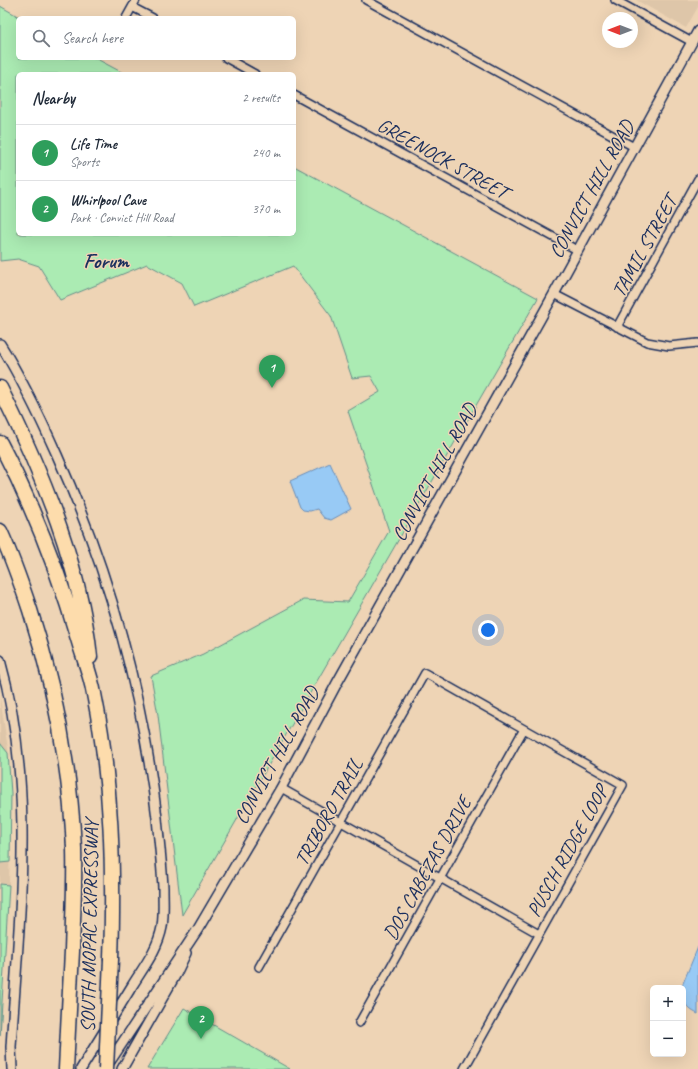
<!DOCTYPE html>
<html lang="en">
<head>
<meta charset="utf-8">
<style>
	body { margin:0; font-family:Caveat,sans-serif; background:#f6f6f7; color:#1f2937 }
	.controls { position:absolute; right:12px; bottom:12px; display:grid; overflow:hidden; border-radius:6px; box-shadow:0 4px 16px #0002 }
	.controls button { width:36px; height:36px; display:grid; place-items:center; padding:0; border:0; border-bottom:1px solid #e0e1e3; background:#fff; color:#1f2937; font:20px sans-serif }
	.compass { position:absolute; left:602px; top:12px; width:36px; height:36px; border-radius:50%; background:#fff; box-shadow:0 4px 16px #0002; rotate:270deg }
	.you { position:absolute; left:488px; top:630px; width:14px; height:14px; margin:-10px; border:3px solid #fff; border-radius:50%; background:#1a73e8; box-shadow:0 0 0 6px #1a73e833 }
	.badge { display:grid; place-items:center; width:26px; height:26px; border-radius:50%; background:#7c3aed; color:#fff; font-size:13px; font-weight:700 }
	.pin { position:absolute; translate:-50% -33px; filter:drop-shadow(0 1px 2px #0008) }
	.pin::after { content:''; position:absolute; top:21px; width:14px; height:12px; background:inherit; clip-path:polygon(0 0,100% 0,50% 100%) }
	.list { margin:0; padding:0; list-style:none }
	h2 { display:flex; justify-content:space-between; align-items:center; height:52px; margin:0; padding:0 16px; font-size:17px }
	h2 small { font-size:13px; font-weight:400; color:#747a83 }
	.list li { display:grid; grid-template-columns:26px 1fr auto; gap:12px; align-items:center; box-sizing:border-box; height:56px; padding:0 16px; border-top:1px solid #e0e1e3 }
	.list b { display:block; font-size:15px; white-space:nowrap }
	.list p { margin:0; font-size:13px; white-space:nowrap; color:#747a83 }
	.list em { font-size:13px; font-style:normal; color:#747a83 }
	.icon { flex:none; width:22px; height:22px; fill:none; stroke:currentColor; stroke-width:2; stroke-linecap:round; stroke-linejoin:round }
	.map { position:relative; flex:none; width:698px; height:1069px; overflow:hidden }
	.search { position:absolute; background:#fff; box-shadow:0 4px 16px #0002; left:16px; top:16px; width:280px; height:44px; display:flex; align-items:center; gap:10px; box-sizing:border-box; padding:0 14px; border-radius:6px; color:#747a83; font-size:15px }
	.panel { position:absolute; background:#fff; box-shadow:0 4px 16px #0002; left:16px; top:72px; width:280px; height:164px; border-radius:6px }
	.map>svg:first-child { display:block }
	.built { fill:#dec6a9 }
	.green { fill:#abebb3; stroke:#638d88 }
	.water { fill:#98caf5; stroke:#668cb9 }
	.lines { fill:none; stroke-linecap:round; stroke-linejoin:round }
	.minor-casing { stroke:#1b2f5e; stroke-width:10 }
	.tertiary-casing { stroke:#1b2f5e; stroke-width:12 }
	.motorway-casing { stroke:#1b2f5e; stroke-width:17 }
	.minor { stroke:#eed4b5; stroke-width:7 }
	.tertiary { stroke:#eed4b5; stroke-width:9 }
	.motorway { stroke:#fddcac; stroke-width:14 }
	.motorway-bridge-casing { stroke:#1b2f5e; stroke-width:17; stroke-linecap:butt }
	.motorway-bridge { stroke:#fddcac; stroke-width:14 }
	.labels { text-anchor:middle; stroke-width:3; stroke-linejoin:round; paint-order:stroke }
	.street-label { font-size:20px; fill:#1b2f5e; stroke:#eed4b5 }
	.neighbourhood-label { font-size:21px; font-weight:bold; fill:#1b2f5e; stroke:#eed4b5 }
</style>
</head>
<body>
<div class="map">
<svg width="698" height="1069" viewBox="0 0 698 1069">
	<rect width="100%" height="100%" fill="#eed4b5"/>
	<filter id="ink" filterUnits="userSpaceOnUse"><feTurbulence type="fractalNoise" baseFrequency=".025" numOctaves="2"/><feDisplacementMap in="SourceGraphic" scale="8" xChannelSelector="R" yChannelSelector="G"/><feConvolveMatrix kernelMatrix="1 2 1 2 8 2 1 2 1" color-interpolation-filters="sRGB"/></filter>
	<g filter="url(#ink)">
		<path class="built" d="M636,0H698V7L686,28Z
			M0,698L8,749L11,793L9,885L0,884Z"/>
		<path class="green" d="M0,6L21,18H18V58H95L125,74H18V234H294V166L538,298L182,915L158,715L151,676L203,654L303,600L348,602L389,531L348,411L380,392L371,376L352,378L331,316L293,266L194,307L182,283L147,264L60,300L39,266L18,259L0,261Z
			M0,743L8,753L11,793L10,862L0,863Z
			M0,884L9,885L0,1036Z
			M184,1008L290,1069H147Z"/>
		<path class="water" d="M330,463L351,509L331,520L324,518L317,509L310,511L303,510L300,507L290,481Z
			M698,947V1014C685,1008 683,1001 683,988H681Z"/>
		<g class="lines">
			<defs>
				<path id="minor" d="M366,0L634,147
					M615,0L692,42
					M132,7L153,18
					M126,18L136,0
					M226,58L255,74
					M294,95L577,250
					M554,294L647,342L669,346L698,343
					M617,327L698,179
					M281,788L539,934
					M259,967L425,673L623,785L464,1069
					M359,1023L524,729"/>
				<path id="tertiary" d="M0,344C22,379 40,417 57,455C109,571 142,691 157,818C159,841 162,865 163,888C163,901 164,914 162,927C158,949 143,968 132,986C115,1014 98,1041 81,1069
					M0,660C36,786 19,918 11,1047L12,1069
					M107,1066L198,929L281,788L337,683L554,294L698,31
					M122,1069L176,974L186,953"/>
				<path id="motorway" d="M0,388C40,468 81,567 90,657
					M0,443C33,506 59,573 79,642C84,659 91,676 94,694C112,782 114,869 111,959
					M0,531C12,557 21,583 30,610C55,687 70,767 74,848C75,882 73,917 72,951C70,990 68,1030 66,1069"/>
			</defs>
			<use href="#minor" class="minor-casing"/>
			<use href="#tertiary" class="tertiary-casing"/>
			<use href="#motorway" class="motorway-casing"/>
			<use href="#minor" class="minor"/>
			<use href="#tertiary" class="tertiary"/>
			<use href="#motorway" class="motorway"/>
			<defs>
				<path id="motorway-bridge" d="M106,1069L111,959"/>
			</defs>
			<use href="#motorway-bridge" class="motorway-bridge-casing"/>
			<use href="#motorway-bridge" class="motorway-bridge"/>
		</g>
	</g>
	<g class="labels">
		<g class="street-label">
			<text transform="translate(443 158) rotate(29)" y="7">GREENOCK STREET</text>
			<text transform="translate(591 189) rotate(-61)" y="7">CONVICT HILL ROAD</text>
			<text transform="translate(644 246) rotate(-61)" y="7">TAMIL STREET</text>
			<text transform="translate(434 472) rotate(-61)" y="7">CONVICT HILL ROAD</text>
			<text transform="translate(276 755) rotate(-61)" y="7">CONVICT HILL ROAD</text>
			<text transform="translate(328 812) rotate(-61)" y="7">TRIBORO TRAIL</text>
			<text transform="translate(567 851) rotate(-61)" y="7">PUSCH RIDGE LOOP</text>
			<text transform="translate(427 868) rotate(-61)" y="7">DOS CABEZAS DRIVE</text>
			<text transform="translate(89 926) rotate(-89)" y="7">SOUTH MOPAC EXPRESSWAY</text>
		</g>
		<g class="neighbourhood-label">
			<text x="106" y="268">Forum</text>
		</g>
	</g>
</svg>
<div class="controls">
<button>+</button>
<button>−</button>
</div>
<svg class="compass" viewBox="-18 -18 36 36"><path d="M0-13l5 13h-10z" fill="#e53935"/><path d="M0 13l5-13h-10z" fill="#747a83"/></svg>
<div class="you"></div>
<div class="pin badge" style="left:272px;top:388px;background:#2e9e5b">1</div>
<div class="pin badge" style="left:201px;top:1039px;background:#2e9e5b">2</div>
<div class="search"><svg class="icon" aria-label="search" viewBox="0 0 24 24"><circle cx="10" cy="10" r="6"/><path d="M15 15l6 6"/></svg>Search here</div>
<section class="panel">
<h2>Nearby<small>2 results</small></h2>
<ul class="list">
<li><span class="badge" style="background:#2e9e5b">1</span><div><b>Life Time</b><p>Sports</p></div><em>240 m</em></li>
<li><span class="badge" style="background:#2e9e5b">2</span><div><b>Whirlpool Cave</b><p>Park · Convict Hill Road</p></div><em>370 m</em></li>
</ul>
</section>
</div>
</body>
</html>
